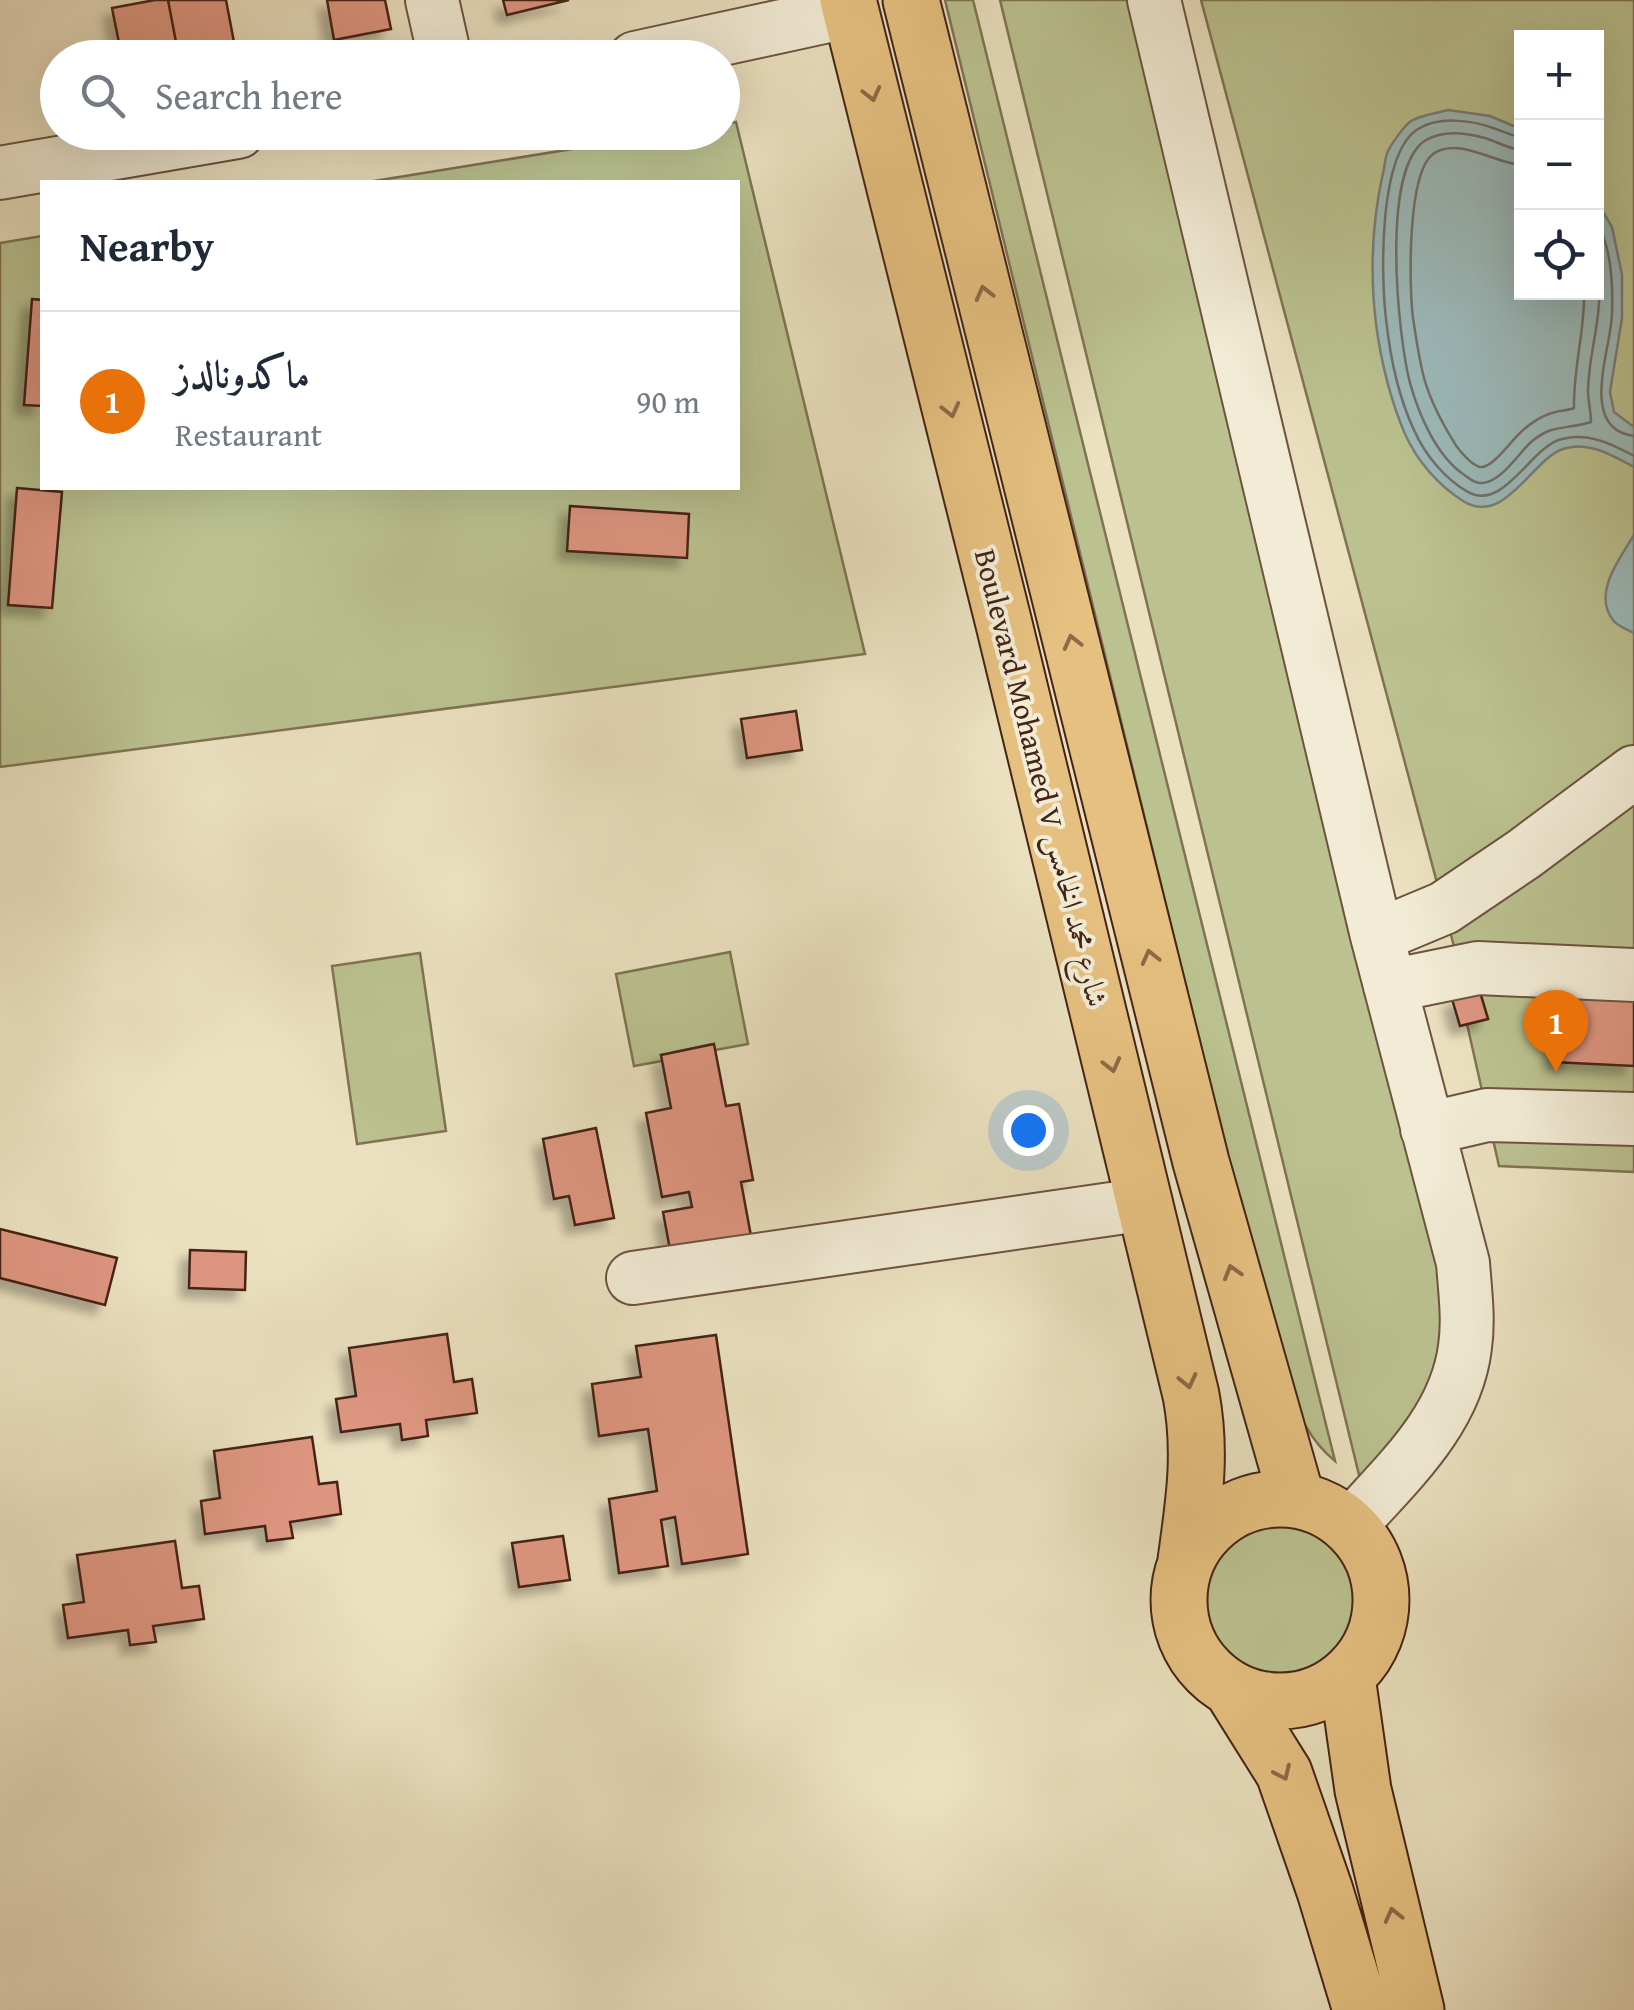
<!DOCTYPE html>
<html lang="en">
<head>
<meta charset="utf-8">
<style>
	body { margin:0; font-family:"Gentium Book Plus",Amiri,serif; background:#f6f6f7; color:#1f2937 }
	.controls { position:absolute; right:30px; top:30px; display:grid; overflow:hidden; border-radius:0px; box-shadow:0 10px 40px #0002 }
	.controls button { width:90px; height:90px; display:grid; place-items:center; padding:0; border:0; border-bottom:2px solid #e0e1e3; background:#fff; color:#1f2937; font:50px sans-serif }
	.you { position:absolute; left:1028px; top:1130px; width:35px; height:35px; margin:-25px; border:8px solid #fff; border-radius:50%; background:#1a73e8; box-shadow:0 0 0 15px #1a73e833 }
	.badge { display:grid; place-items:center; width:65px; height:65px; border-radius:50%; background:#8f2418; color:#fff; font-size:32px; font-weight:700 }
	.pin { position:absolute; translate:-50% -82px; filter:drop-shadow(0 2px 5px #0008) }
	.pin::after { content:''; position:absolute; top:52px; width:35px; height:30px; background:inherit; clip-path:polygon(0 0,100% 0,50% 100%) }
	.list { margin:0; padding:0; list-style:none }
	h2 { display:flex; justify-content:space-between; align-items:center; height:130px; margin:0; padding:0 40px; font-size:42px }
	h2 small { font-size:32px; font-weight:400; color:#747a83 }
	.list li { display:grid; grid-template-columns:65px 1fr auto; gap:30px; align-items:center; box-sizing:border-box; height:180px; padding:0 40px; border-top:2px solid #e0e1e3 }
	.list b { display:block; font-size:38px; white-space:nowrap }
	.list p { margin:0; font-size:32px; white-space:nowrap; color:#747a83 }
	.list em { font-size:32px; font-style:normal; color:#747a83 }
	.icon { flex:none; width:55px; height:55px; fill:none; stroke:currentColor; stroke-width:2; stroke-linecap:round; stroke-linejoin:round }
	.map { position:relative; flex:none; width:1634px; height:2010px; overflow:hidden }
	.search { position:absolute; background:#fff; box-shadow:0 10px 40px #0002; left:40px; top:40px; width:700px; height:110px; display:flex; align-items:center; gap:25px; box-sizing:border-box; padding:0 35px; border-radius:55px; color:#747a83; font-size:38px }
	.panel { position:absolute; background:#fff; box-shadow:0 10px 40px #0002; left:40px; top:180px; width:700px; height:310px; border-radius:0px }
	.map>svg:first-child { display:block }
	.green { fill:#bbc290; stroke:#807353; stroke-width:2.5; fill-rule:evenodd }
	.water { fill:#9cbbbc; stroke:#797f7a; stroke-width:2.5 }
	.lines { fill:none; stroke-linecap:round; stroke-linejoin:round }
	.shore { stroke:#707069; stroke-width:2.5 }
	.building { fill:#de9680; stroke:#452416; stroke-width:2.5; filter:url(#shadow) }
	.minor-casing { stroke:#6e5340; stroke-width:56 }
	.major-casing { stroke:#452416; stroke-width:59 }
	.minor { stroke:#f2ecd6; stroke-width:52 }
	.major { stroke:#e6c080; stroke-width:55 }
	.oneway { stroke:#8d6a46 }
	.labels { text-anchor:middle; stroke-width:8; stroke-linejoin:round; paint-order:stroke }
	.street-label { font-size:30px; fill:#452416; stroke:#f2ecd6 }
</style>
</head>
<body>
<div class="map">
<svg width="1634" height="2010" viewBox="0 0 1634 2010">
	<defs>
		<filter id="shadow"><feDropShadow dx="-9" dy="9" stdDeviation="5" flood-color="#0004"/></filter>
	</defs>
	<rect width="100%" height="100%" fill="#ebe1c0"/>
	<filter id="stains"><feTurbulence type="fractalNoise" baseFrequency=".002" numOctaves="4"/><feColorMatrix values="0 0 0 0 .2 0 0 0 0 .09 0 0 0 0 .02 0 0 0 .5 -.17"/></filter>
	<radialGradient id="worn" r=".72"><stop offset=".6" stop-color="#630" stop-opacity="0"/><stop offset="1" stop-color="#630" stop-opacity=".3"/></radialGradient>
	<path class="green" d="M945,0H973L1335,1461C1305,1437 1294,1403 1279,1368Z
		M1000,0H1129L1450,1312L1444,1377L1360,1479Z
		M1201,0H1634V1172L1499,1166L1467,1024L1488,1018L1480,992L1463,980ZM1522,38H1596V292H1522Z
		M736,122L865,654L0,767V243L42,236V488H738V182H368L671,133L722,132L723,124Z
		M730,952L748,1044L715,1050L713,1044L661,1055L662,1061L634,1066L616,974Z
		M420,953L446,1131L357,1144L332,966Z
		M1197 1602a83 83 0 1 1 166 0a83 83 0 1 1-166 0Z"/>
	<path class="water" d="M1448,110L1490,116L1521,129L1522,292H1596L1597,202L1612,227L1622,275V318L1610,392L1614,412L1634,427V467C1613,456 1588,440 1563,449C1532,459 1505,527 1463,501C1438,485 1417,461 1405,434C1390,399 1381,361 1376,324C1370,274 1372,222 1383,173C1385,166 1385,157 1388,151C1392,143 1404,126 1411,121C1421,115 1437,113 1448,110Z
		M1634,535V633C1628,630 1617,626 1613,620C1592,594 1620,558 1634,535Z"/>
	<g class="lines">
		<path class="shore" d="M1522,137C1511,136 1503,131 1493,128C1471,120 1439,116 1418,129C1378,154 1381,277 1386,319C1390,356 1398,396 1414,430C1425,455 1445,479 1468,492C1504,512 1531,446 1562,439C1588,432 1612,444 1634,456
			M1522,150C1508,149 1498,142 1485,138C1467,133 1443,130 1426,140C1380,168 1398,337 1410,383C1419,415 1436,455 1463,474C1469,478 1475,484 1483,483C1501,481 1517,456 1529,444C1551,423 1567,430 1591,422C1591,412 1588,401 1588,390C1589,345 1606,313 1596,264
			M1522,165C1496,164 1458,136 1433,154C1407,173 1409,287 1413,318C1416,338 1419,359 1424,378C1431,403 1443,425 1457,447C1462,453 1471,465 1480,467C1492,469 1511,441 1520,433C1528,425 1541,416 1552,413C1560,410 1567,411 1574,408C1573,369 1585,331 1584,292
			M1596,221C1612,247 1613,284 1612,313C1612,347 1577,429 1634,436"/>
	</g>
	<path class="building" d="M155,0H168L179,58H122L112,8Z
		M168,0H226L237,58H179Z
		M327,0H385L391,29L334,40Z
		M503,0H569L507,15Z
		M32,299L42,300V406L24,405Z
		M17,488L62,492L52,608L8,605Z
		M570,506L689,514L687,558L567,551Z
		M796,711L802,750L747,758L741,719Z
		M1557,978L1634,983V1066L1553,1062Z
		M1480,992L1488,1019L1460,1026L1452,999Z
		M714,1044L726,1106L739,1104L753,1180L741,1182L751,1236L671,1255L663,1212L692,1207L689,1192L662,1197L646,1113L671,1108L661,1055Z
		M596,1128L614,1218L575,1225L569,1196L554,1199L543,1139Z
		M0,1229L117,1258L105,1305L0,1278Z
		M190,1250L246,1252L245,1290L189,1288Z
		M447,1334L454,1382L472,1379L477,1413L426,1420L428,1436L402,1440L400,1424L341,1432L336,1399L356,1396L349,1348Z
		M716,1335L748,1554L682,1564L675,1517L661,1520L668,1566L619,1573L609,1499L657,1491L648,1429L599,1436L592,1384L641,1377L636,1346Z
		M312,1437L319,1484L337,1482L341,1514L290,1522L293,1538L267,1541L265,1526L205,1534L201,1501L220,1498L214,1451Z
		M563,1536L570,1580L519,1587L512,1543Z
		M175,1541L182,1588L199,1586L204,1619L153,1626L156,1642L130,1645L128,1630L68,1638L63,1605L84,1602L77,1555Z"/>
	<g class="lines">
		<defs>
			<path id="minor" d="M432,0L445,58
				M1154,0L1377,936L1463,1263C1465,1291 1469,1319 1465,1347C1456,1421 1397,1473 1350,1526
				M635,58L851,11
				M0,173L238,132
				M1377,936L1444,908L1524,854L1634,772
				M1390,986L1478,968L1634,975
				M1427,1129L1487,1115L1634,1119
				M633,1278L1146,1204"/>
			<path id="major" d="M848,0L1003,620L1191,1395C1202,1453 1194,1503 1186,1560
				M911,0L1201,1162L1297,1500
				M1179 1600a101 101 0 1 1 202 0a101 101 0 1 1-202 0Z
				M1347,1677L1363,1790L1416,2010
				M1232,1690L1284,1773L1325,1891L1361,2010"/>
		</defs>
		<use href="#minor" class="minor-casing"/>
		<use href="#major" class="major-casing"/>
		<use href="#minor" class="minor"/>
		<use href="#major" class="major"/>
	</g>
	<defs><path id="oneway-chevron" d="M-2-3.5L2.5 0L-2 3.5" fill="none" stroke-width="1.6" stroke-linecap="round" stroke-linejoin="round" transform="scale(2.5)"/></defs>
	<g class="oneway">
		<use href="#oneway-chevron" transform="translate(872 94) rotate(76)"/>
		<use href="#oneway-chevron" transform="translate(984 293) rotate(-104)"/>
		<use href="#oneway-chevron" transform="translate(951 410) rotate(76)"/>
		<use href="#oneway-chevron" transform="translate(1072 642) rotate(-104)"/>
		<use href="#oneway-chevron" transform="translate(1150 957) rotate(-104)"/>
		<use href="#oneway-chevron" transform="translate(1112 1065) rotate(76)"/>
		<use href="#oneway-chevron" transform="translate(1232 1272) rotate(-106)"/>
		<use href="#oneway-chevron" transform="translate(1188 1381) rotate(77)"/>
		<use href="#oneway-chevron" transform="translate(1283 1773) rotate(65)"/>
		<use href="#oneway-chevron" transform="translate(1393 1915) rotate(-104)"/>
	</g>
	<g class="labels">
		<g class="street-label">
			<text transform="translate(1041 778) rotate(76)" y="10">Boulevard Mohamed V شارع محمد الخامس</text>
		</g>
	</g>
	<rect width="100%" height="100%" filter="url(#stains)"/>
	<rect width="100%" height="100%" fill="url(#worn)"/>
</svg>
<div class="controls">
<button>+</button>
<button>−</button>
<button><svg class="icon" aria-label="locate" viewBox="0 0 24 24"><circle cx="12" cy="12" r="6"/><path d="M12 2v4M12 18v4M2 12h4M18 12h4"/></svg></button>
</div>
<div class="you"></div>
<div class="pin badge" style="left:1556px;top:1072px;background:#e8710a">1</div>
<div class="search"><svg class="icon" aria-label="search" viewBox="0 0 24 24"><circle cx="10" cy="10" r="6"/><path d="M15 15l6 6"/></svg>Search here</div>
<section class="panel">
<h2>Nearby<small></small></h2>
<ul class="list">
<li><span class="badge" style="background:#e8710a">1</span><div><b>ماكدونالدز</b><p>Restaurant</p></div><em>90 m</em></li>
</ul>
</section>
</div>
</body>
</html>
